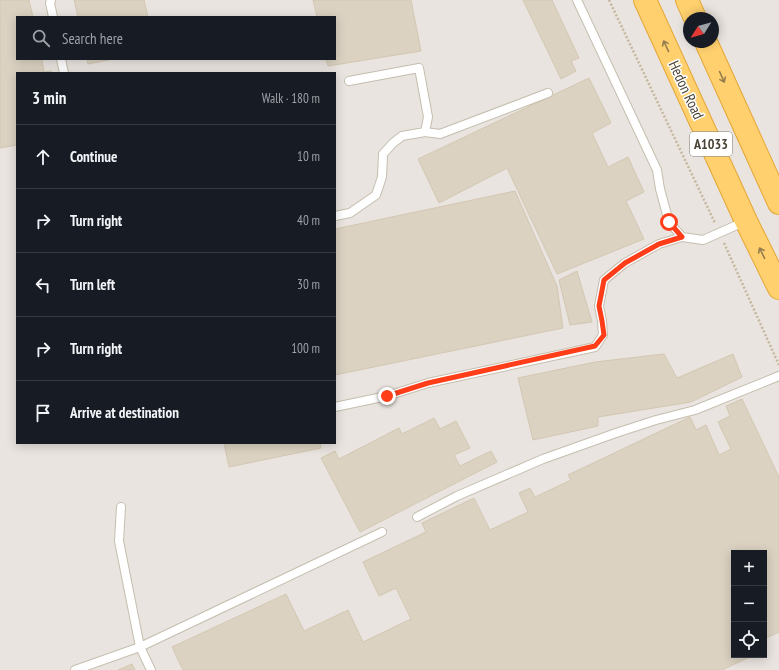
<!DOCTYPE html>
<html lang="en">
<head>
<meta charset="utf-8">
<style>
	body { margin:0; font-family:"PT Sans Narrow",sans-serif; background:#20242c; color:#f1f3f6 }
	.controls { position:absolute; right:12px; bottom:12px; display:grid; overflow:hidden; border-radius:0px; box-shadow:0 2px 10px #0003 }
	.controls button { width:36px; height:36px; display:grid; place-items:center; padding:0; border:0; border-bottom:1px solid #363941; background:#171b24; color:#f1f3f6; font:20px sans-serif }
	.compass { position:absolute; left:683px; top:12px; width:36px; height:36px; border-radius:50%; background:#171b24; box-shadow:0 2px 10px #0003; rotate:233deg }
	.stop { position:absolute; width:12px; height:12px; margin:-9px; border:3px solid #ff3d19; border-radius:50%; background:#fff }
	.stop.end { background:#ff3d19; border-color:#fff; box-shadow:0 1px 4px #0008 }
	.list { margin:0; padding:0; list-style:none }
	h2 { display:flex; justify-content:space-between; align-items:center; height:52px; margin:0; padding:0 16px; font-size:17px }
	h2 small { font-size:13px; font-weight:400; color:#9ea1a6 }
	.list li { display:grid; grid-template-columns:26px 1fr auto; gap:12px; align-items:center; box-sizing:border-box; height:64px; padding:0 16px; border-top:1px solid #363941 }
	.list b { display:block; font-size:15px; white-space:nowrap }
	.list em { font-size:13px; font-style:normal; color:#9ea1a6 }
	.icon { flex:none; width:22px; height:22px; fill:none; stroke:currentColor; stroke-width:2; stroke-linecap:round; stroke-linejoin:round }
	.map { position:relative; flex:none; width:779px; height:670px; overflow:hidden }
	.search { position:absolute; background:#171b24; box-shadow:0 2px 10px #0003; left:16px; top:16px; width:320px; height:44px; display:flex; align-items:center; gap:10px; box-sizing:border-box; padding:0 14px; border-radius:0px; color:#9ea1a6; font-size:15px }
	.panel { position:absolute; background:#171b24; box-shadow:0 2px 10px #0003; left:16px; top:72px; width:320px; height:372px; border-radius:0px }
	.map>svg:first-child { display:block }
	.industrial { fill:#e9e4df; fill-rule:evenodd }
	.building { fill:#dbd2c2; stroke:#d4c7b2 }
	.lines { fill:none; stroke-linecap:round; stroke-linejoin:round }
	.lane-casing { stroke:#c5beaf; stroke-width:10 }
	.highway-casing { stroke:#e5a636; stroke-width:24 }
	.path { stroke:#c5b79d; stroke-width:2.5; stroke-dasharray:2 2; stroke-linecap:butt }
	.lane { stroke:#fff; stroke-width:8 }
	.highway { stroke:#ffd06d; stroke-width:22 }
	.oneway { stroke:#937c4d }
	.route { stroke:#ff3d19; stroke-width:5 }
	.labels { text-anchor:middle; stroke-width:3; stroke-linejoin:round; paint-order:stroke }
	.shield { fill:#fff; stroke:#817c74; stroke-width:1 }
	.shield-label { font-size:14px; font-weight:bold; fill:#4b4438 }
	.street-label { font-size:15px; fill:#4b4438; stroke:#fff }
</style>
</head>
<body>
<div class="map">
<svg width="779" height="670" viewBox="0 0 779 670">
	<rect width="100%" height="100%" fill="#f6f3eb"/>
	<path class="industrial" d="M0,0H779V670H0ZM17,17H335V59H17ZM689,18H713V42H689ZM17,73H335V443H17ZM734,553H764V655H734Z"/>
	<path class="building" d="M0,0H29L33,17H17V59H42L44,72L51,71L52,73H17V145L0,148Z
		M74,0H144L148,17H78Z
		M313,0H411L421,51L328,66L326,59H335V17H317Z
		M523,0H552L579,58L571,61L576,71L561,79Z
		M87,59H113L88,64Z
		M589,78L611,123L592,133L608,167L628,157L644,192L626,201L644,239L557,274L507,168L439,203L418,159Z
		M515,191L557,286L563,328L335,375V229Z
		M577,271L592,322L570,325L559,280Z
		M664,354L677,378L733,354L742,377L691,402L598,417V426L533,440L518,378L595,362Z
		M742,399L779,477V632L764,639V553H734V655H754L722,670H183L172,647L286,594L304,631L348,610L363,642L411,619L396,588L379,596L363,562L426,532L422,523L474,498L490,530L528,512L519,493L530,488L535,497L571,480L568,475L690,417L696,430L706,425L719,455L731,449L718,422L730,416L726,406Z
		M434,418L440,429L456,421L470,448L454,455L460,466L491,451L497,462L360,532L321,458L335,451L339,459L399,428L402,434Z
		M224,443H320L321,448L229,467Z
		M132,664L135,670H118Z"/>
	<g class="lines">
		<defs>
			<path id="lane" d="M51,0L50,3L53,17
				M577,0L657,170L660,189L669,222L682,237L703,240L746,221
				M61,59L64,73
				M349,81L419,68L428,117L425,132
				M335,216L350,213L376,195L382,177L383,154L393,143L402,136L425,132L440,134L548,93
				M335,407L387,396L428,383L595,347L603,335L602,321L599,306L604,280L625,263L659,244L682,237
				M121,507L119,541L140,647L151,670
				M417,517L457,496L543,459L616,433L656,420L695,410L779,376
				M75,670L140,647L382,532"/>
			<path id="highway" d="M645,0L746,221L779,288
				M687,0L695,18
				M706,42L779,203"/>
		</defs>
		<use href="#lane" class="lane-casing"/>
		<use href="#highway" class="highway-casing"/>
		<path class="path" d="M609,0L715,223
			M724,243L779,365"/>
		<use href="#lane" class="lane"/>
		<use href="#highway" class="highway"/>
	</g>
	<defs><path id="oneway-shaft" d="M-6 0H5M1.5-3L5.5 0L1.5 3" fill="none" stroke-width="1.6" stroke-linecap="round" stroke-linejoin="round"/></defs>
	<g class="oneway">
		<use href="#oneway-shaft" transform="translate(666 46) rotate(-115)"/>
		<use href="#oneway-shaft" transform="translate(722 77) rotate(66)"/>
		<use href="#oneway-shaft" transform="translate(762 253) rotate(-116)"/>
	</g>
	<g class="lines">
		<path class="route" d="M387,396L428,383L595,346L604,335L602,321L599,306L604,280L625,263L659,244L682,237L669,222"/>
	</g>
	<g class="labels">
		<rect class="shield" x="690" y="132" width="42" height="24" rx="3"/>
		<g class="shield-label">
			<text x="711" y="149">A1033</text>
		</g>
		<g class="street-label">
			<text transform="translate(686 90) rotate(65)" y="5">Hedon Road</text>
		</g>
	</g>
</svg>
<div class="controls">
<button>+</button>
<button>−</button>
<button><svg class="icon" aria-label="locate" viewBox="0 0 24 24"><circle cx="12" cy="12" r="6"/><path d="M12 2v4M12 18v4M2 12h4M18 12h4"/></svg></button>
</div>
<svg class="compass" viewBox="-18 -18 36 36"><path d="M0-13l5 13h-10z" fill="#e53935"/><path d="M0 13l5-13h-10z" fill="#9ea1a6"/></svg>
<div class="stop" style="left:669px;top:222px"></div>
<div class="stop end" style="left:387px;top:396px"></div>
<div class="search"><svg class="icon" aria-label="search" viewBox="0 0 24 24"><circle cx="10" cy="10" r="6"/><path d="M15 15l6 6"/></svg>Search here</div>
<section class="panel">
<h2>3 min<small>Walk · 180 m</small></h2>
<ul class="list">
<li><svg class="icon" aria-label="ahead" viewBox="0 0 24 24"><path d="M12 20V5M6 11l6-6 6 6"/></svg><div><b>Continue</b></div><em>10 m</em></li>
<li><svg class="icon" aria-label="right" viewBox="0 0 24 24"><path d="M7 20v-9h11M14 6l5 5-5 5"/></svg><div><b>Turn right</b></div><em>40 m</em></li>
<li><svg class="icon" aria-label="left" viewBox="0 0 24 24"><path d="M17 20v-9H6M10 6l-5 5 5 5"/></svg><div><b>Turn left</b></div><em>30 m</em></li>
<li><svg class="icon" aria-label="right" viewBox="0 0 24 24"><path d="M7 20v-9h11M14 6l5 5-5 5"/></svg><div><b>Turn right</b></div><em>100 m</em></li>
<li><svg class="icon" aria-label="arrive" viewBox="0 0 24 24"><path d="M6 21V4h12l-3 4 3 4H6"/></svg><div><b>Arrive at destination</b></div></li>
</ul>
</section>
</div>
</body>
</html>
